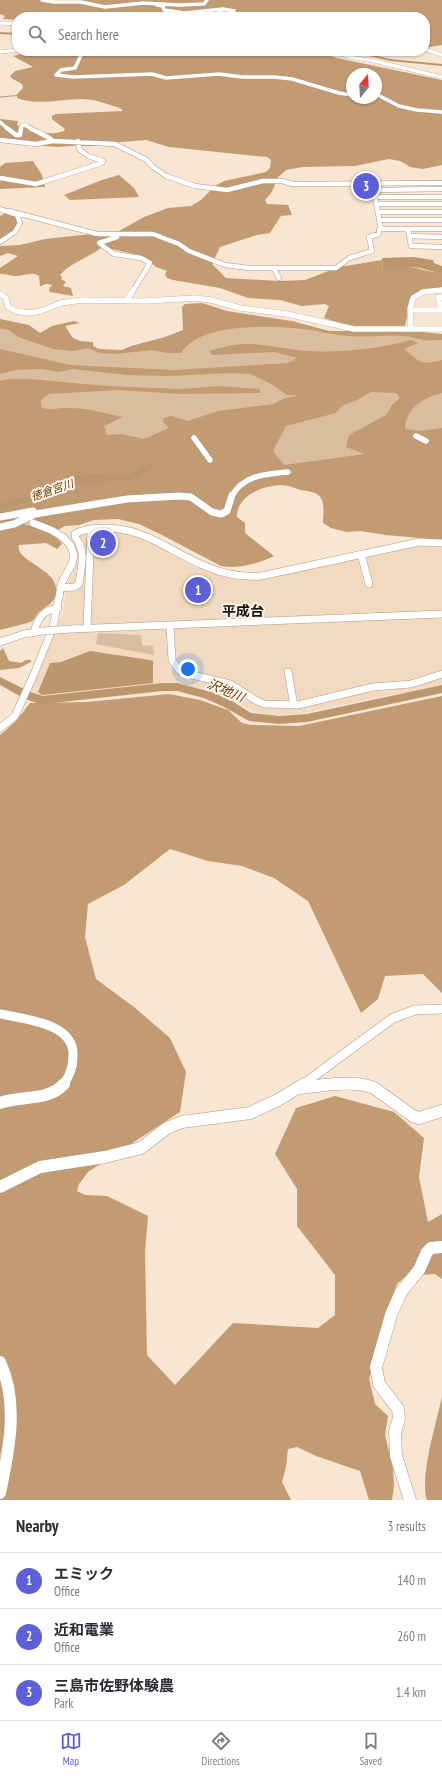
<!DOCTYPE html>
<html lang="en">
<head>
<meta charset="utf-8">
<style>
	body { margin:0; font-family:"PT Sans Narrow","Noto Sans JP",sans-serif; background:#f2f2f3; color:#2b2b33 }
	.compass { position:absolute; left:346px; top:68px; width:36px; height:36px; border-radius:50%; background:#fff; box-shadow:0 1px 3px #0004; rotate:18deg }
	.you { position:absolute; left:188px; top:669px; width:14px; height:14px; margin:-10px; border:3px solid #fff; border-radius:50%; background:#1a73e8; box-shadow:0 0 0 6px #1a73e833 }
	.badge { display:grid; place-items:center; width:26px; height:26px; border-radius:50%; background:#5d5fd7; color:#fff; font-size:13px; font-weight:700 }
	.pin { position:absolute; translate:-50% -50%; border:2px solid #fff; box-shadow:0 1px 4px #0006 }
	.list { margin:0; padding:0; list-style:none }
	h2 { display:flex; justify-content:space-between; align-items:center; height:52px; margin:0; padding:0 16px; font-size:17px }
	h2 small { font-size:13px; font-weight:400; color:#7c7c81 }
	.list li { display:grid; grid-template-columns:26px 1fr auto; gap:12px; align-items:center; box-sizing:border-box; height:56px; padding:0 16px; border-top:1px solid #e1e1e2 }
	.list b { display:block; font-size:15px; white-space:nowrap }
	.list p { margin:0; font-size:13px; white-space:nowrap; color:#7c7c81 }
	.list em { font-size:13px; font-style:normal; color:#7c7c81 }
	.icon { flex:none; width:22px; height:22px; fill:none; stroke:currentColor; stroke-width:2; stroke-linecap:round; stroke-linejoin:round }
	.map { position:relative; flex:none; width:442px; height:1500px; overflow:hidden }
	.search { position:absolute; background:#fff; box-shadow:0 1px 3px #0004; left:12px; right:12px; top:12px; height:44px; display:flex; align-items:center; gap:10px; box-sizing:border-box; padding:0 14px; border-radius:16px; color:#7c7c81; font-size:15px }
	.sheet { height:220px; background:#fff }
	nav { display:flex; justify-content:space-around; align-items:center; box-sizing:border-box; height:56px; border-top:1px solid #e1e1e2; background:#fff; font-size:11px; color:#7c7c81 }
	nav a { display:grid; justify-items:center; gap:2px }
	nav .on { color:#5d5fd7 }
	.map>svg:first-child { display:block }
	.built { fill:#f2dac1 }
	.green { fill:#dabc9e }
	.forest { fill:#c29b72; fill-rule:evenodd }
	.water { fill:#bc966d }
	.lines { fill:none; stroke-linecap:round; stroke-linejoin:round }
	.stream { stroke:#bc966d; stroke-width:1 }
	.river { fill:#bc966d; fill-rule:evenodd }
	.minor-tunnel { stroke:#d6c6b5; stroke-width:7; stroke-dasharray:7 3.5; stroke-linecap:butt }
	.minor-far5-casing { stroke:#ab9a89; stroke-width:4 }
	.minor-far4-casing { stroke:#ab9a89; stroke-width:5.5 }
	.minor-far3-casing { stroke:#ab9a89; stroke-width:6 }
	.minor-far2-casing { stroke:#ab9a89; stroke-width:8 }
	.minor-far1-casing { stroke:#ab9a89; stroke-width:10 }
	.minor-casing { stroke:#ab9a89; stroke-width:13 }
	.minor-far5 { stroke:#fff; stroke-width:3.5 }
	.minor-far4 { stroke:#fff; stroke-width:4.5 }
	.minor-far3 { stroke:#fff; stroke-width:5.5 }
	.minor-far2 { stroke:#fff; stroke-width:7 }
	.minor-far1 { stroke:#fff; stroke-width:9 }
	.minor { stroke:#fff; stroke-width:12 }
	.minor-bridge-casing { stroke:#ab9a89; stroke-width:8; stroke-linecap:butt }
	.minor-bridge { stroke:#fff; stroke-width:7 }
	.labels { text-anchor:middle; stroke-width:4; stroke-linejoin:round; paint-order:stroke }
	.far-water-label { font-size:11px; font-style:italic; fill:#613b05; stroke:#fdf5ee }
	.water-label { font-size:13px; font-style:italic; fill:#613b05; stroke:#fdf5ee }
	.quarter-label { font-size:14px; font-weight:bold; fill:#161009; stroke:#fdf5ee }
</style>
</head>
<body>
<div class="map">
<svg width="442" height="1500" viewBox="0 0 442 1500">
	<rect width="100%" height="100%" fill="#f8e6d3"/>
	<path class="built" d="M118,525L130,527L217,569L252,575L401,542L418,540L442,541V684L417,692L394,694L298,714L273,715L255,712L209,693L181,684L158,685L41,699L34,697L30,695L48,644L57,623L62,617L68,582L79,559L78,547L70,537L71,532L78,528Z"/>
	<path class="green" d="M249,324L300,326L341,333L418,335L442,334V445L242,483L166,470L0,388V326L92,348L101,352L125,350Z
		M98,633L141,635L142,645L153,646L154,655L96,644Z"/>
	<path class="forest" d="M0,0H442V45L425,48V41L427,39L425,35V17H237L232,15L235,12L222,9L203,11L201,17H161L154,13L145,17H17V20L3,19L5,16L0,14Z
		M47,51H315L337,58L442,80V165L423,169L410,167L400,161L389,159L355,166L303,167L286,170L276,179C275,188 271,194 265,200L267,204L288,205L292,215L281,216L270,233L257,235L220,247L212,264L226,278L280,281L305,280L339,267L382,260L383,271C390,270 397,267 403,266C415,266 431,274 442,272V288L426,291L410,302L405,326H349L324,318L329,306L325,304L302,306L280,300L248,298L220,288L173,280L167,278L165,274L167,271L156,267L143,256L102,247C89,258 71,262 60,275L62,277L61,279L66,282L63,286L71,288L73,296L50,292L49,289L52,285C47,283 44,284 40,287L39,276C33,271 24,276 17,276C11,276 6,274 0,274V268L18,256L8,253L0,256V246L20,245L45,239L119,231L144,217L168,208L191,206L201,200L215,186L224,181L266,172L270,168L271,160L267,157L169,147L146,140L58,147L0,142V119L18,121L17,125C32,130 49,137 64,131L65,129L52,119V116L56,114L123,111L120,108C107,104 95,99 81,99C60,99 37,106 17,98V94L23,88L22,84L11,78L10,76L15,71L33,67L13,56L30,52ZM352,74H376V98H352Z
		M33,161L42,175L45,187L0,189V167L5,163Z
		M119,175L134,188L139,197L70,200L64,195L102,180Z
		M7,212L15,216L18,224L16,229L0,239V216Z
		M202,303L227,311L292,321L329,331H414L442,334V340C436,340 429,341 424,340C417,339 410,336 403,336C385,334 366,338 348,336C335,335 323,332 311,330C278,326 201,320 181,353H167L152,350L114,354L100,353L87,348L73,351L53,349L18,337L9,330L0,328V319L29,325L40,333L52,326L74,321L80,323L65,326L73,338L80,341L93,342V346L99,349L122,350L131,346L165,337L183,330L182,307L185,304Z
		M410,340L418,343L404,349C421,362 419,366 442,360V393C423,398 406,407 405,429L420,431L442,428V540L386,535L360,531L347,532L331,528L323,523C323,515 325,505 321,498C317,492 308,491 301,490C295,488 287,485 280,485C261,486 237,496 237,517L245,523V533L274,556C257,564 240,569 221,566L162,535L139,524L118,519L94,520L79,525L65,526L58,530L52,528L47,531L60,541L62,544L57,549L46,543L19,545C14,563 65,569 55,597C52,605 44,607 39,612C36,615 35,619 31,622L0,630V381L8,379H30L106,386L180,389L219,386L259,389L261,393L181,394L117,390L49,394L41,400V407C53,412 57,407 69,408C87,408 105,413 123,417L104,426L107,435L121,434L144,439L169,428L163,422L164,418L171,416L188,421L218,411L274,404L283,399L298,395H287L271,384L250,374L231,373L168,376L126,375L73,369L59,372L41,369L16,370L0,374V349L70,365L174,370L288,363L297,358L274,352L212,355L209,351C219,348 230,345 242,344C262,343 288,350 309,351C342,353 378,349 410,340ZM372,392L396,393L400,398L392,405L386,415L349,435L346,447L365,454L284,465L273,451L286,426L336,413C342,404 346,404 355,401C361,399 365,394 372,392Z
		M3,648L9,661L21,663L26,660H31V662L19,668L0,670V651Z
		M169,694L200,700L228,710L242,723L251,725L299,726L442,696V993L423,974L385,976L378,999L361,1013L308,901L274,878L242,866L208,861L170,849L124,885L88,904L85,937L96,979L134,1007L170,1038L186,1072L180,1112L88,1172L79,1184L77,1191L85,1195L107,1196L148,1216L145,1252L147,1355L175,1385L233,1323L318,1328L335,1315V1275L297,1226V1189L275,1154L296,1108L335,1096L394,1112L424,1138L419,1177L428,1222L442,1214V1279L435,1274L406,1276L397,1284L389,1306L372,1372L369,1378L375,1404L388,1416L385,1435L393,1469L394,1486L392,1500H369L360,1471L316,1456L297,1447L288,1449L286,1467L282,1482L291,1500H0C0,1483 13,1470 11,1455L0,1453V735L16,721L30,703L87,702Z
		M442,1396V1500H427C419,1478 437,1421 442,1396Z"/>
	<path class="water" d="M413,257L433,260L434,263L442,266V272C435,274 430,270 424,269C409,265 397,268 383,272L382,258Z
		M93,474L107,475L106,482C96,491 82,479 72,489L60,480L70,476Z
		M90,651L150,660L153,661V683L42,695L38,692L50,663L61,662Z"/>
	<g class="lines">
		<path class="stream" d="M0,97L58,92L123,90L138,87L154,91L170,86"/>
		<path class="river" d="M0,32L17,33V35L0,34Z
			M349,51H357L390,59L442,64V66L390,61Z
			M150,463L154,466L153,468L134,480L101,481L79,483L31,501L0,508V502L26,497L77,478L101,475H129Z
			M0,677L30,692L43,696L163,683H177L211,692L232,701L251,713L279,716L307,714L442,685V693L307,722L279,724L249,721L224,707L204,698L177,691H163L43,704C27,702 15,693 0,685Z"/>
		<path class="minor-tunnel" d="M15,519L33,523"/>
		<defs>
			<path id="minor-far5" d="M42,0L54,2H81L105,7L143,3L179,5L204,4L207,0
				M157,5L163,6L164,10L185,13L223,9L215,17H203
				M223,9L234,11L233,14L236,17
				M145,17L143,15L151,14L159,17
				M0,23L17,24
				M425,49L442,55
				M83,51L75,68L61,70L56,75L73,77L152,74L166,78L219,74L242,77H274L292,79L339,93L352,95
				M334,51L349,57L374,61L442,77
				M0,52L17,50
				M376,94L399,106L417,110L442,112
				M0,122L8,129
				M21,129L22,125H26L31,129"/>
			<path id="minor-far4" d="M7,128L16,135H20L21,128
				M30,128C36,132 50,137 53,141
				M0,140L36,144L53,141L115,144L147,160L153,167L166,176L195,186L227,190L263,181H282L292,184L442,183
				M0,178L36,184L102,163L103,161L88,156L79,149L78,141
				M373,190L442,189
				M374,197H442
				M376,204H442
				M0,209L17,215L20,223L15,232L0,242
				M9,211L97,234H153L179,244L189,251L225,265L249,268H336L349,258L372,251L369,237L379,234V230L381,229L372,182
				M378,212H442
				M379,220H442
				M381,229H408L411,246L442,247
				M408,229H442
				M409,236L442,237
				M117,237L99,243L114,254L141,258L150,263L133,291
				M274,269L279,278
				M431,291L442,290"/>
			<path id="minor-far3" d="M0,294L6,298L8,307L16,311L29,313L41,311L61,303L82,300L145,301L195,298L211,300L240,308L287,314L354,329H442
				M127,300L133,290
				M410,310H442
				M441,310L438,297H442
				M411,328L410,309L413,298L423,292L442,290
				M416,436L426,441
				M194,438L210,460
				M174,496H187
				M232,496C243,475 267,474 288,472"/>
			<path id="minor-far2" d="M0,517L33,511
				M0,527L14,524L35,514L127,499L179,496L191,497L212,512L221,514L227,511L232,495
				M361,554L369,584
				M60,588L75,587L79,584C81,567 87,551 75,537V534C83,529 92,528 102,528C145,526 172,554 210,568C227,575 243,577 261,576L419,542L442,543
				M170,626L172,660L179,670L188,674L230,684L257,701L265,704L298,705L373,687L411,684L442,674
				M87,628L91,529
				M72,629L442,614
				M34,633C37,619 43,610 58,608
				M0,642L24,634L43,631
				M288,672L294,705
				M0,728L15,716L34,674L53,627L62,582L72,564L74,556L71,546L63,537L51,530L33,523"/>
			<path id="minor-far1" d="M0,1014C24,1019 75,1023 73,1056C73,1067 70,1076 63,1085
				M302,1085L393,1018L415,1010L442,1009
				M336,1085H357"/>
			<path id="minor" d="M299,1088C322,1086 352,1079 374,1088L413,1116L419,1118L442,1111
				M0,1103C21,1095 48,1102 64,1084
				M0,1187L40,1167L105,1157L141,1148L167,1128L182,1122L250,1113L278,1100L304,1084
				M0,1362C19,1403 9,1450 0,1493
				M410,1500L396,1456L395,1432L399,1418L398,1409L379,1384L376,1367L391,1315L401,1292L419,1270L427,1252L431,1248L442,1247"/>
		</defs>
		<use href="#minor-far5" class="minor-far5-casing"/>
		<use href="#minor-far4" class="minor-far4-casing"/>
		<use href="#minor-far3" class="minor-far3-casing"/>
		<use href="#minor-far2" class="minor-far2-casing"/>
		<use href="#minor-far1" class="minor-far1-casing"/>
		<use href="#minor" class="minor-casing"/>
		<use href="#minor-far5" class="minor-far5"/>
		<use href="#minor-far4" class="minor-far4"/>
		<use href="#minor-far3" class="minor-far3"/>
		<use href="#minor-far2" class="minor-far2"/>
		<use href="#minor-far1" class="minor-far1"/>
		<use href="#minor" class="minor"/>
		<defs>
			<path id="minor-bridge" d="M43,631L72,629"/>
		</defs>
		<use href="#minor-bridge" class="minor-bridge-casing"/>
		<use href="#minor-bridge" class="minor-bridge"/>
	</g>
	<g class="labels">
		<g class="far-water-label">
			<text transform="translate(52 490) rotate(-19)" y="4">徳倉宮川</text>
		</g>
		<g class="water-label">
			<text transform="translate(226 690) rotate(23)" y="5">沢地川</text>
		</g>
		<g class="quarter-label">
			<text x="243" y="616">平成台</text>
		</g>
	</g>
</svg>
<svg class="compass" viewBox="-18 -18 36 36"><path d="M0-13l5 13h-10z" fill="#e53935"/><path d="M0 13l5-13h-10z" fill="#7c7c81"/></svg>
<div class="you"></div>
<div class="pin badge" style="left:198px;top:590px">1</div>
<div class="pin badge" style="left:103px;top:543px">2</div>
<div class="pin badge" style="left:366px;top:186px">3</div>
<div class="search"><svg class="icon" aria-label="search" viewBox="0 0 24 24"><circle cx="10" cy="10" r="6"/><path d="M15 15l6 6"/></svg>Search here</div>
</div>
<section class="sheet">
<h2>Nearby<small>3 results</small></h2>
<ul class="list">
<li><span class="badge">1</span><div><b>エミック</b><p>Office</p></div><em>140 m</em></li>
<li><span class="badge">2</span><div><b>近和電業</b><p>Office</p></div><em>260 m</em></li>
<li><span class="badge">3</span><div><b>三島市佐野体験農</b><p>Park</p></div><em>1.4 km</em></li>
</ul>
</section>
<nav>
<a class="on"><svg class="icon" aria-label="map" viewBox="0 0 24 24"><path d="M3 6l6-2 6 2 6-2v14l-6 2-6-2-6 2zM9 4v14M15 6v14"/></svg>Map</a>
<a><svg class="icon" aria-label="directions" viewBox="0 0 24 24"><path d="M12 3l9 9-9 9-9-9zM9 14v-3h6M13 9l2 2-2 2"/></svg>Directions</a>
<a><svg class="icon" aria-label="saved" viewBox="0 0 24 24"><path d="M7 4h10v16l-5-4-5 4z"/></svg>Saved</a>
</nav>
</body>
</html>
